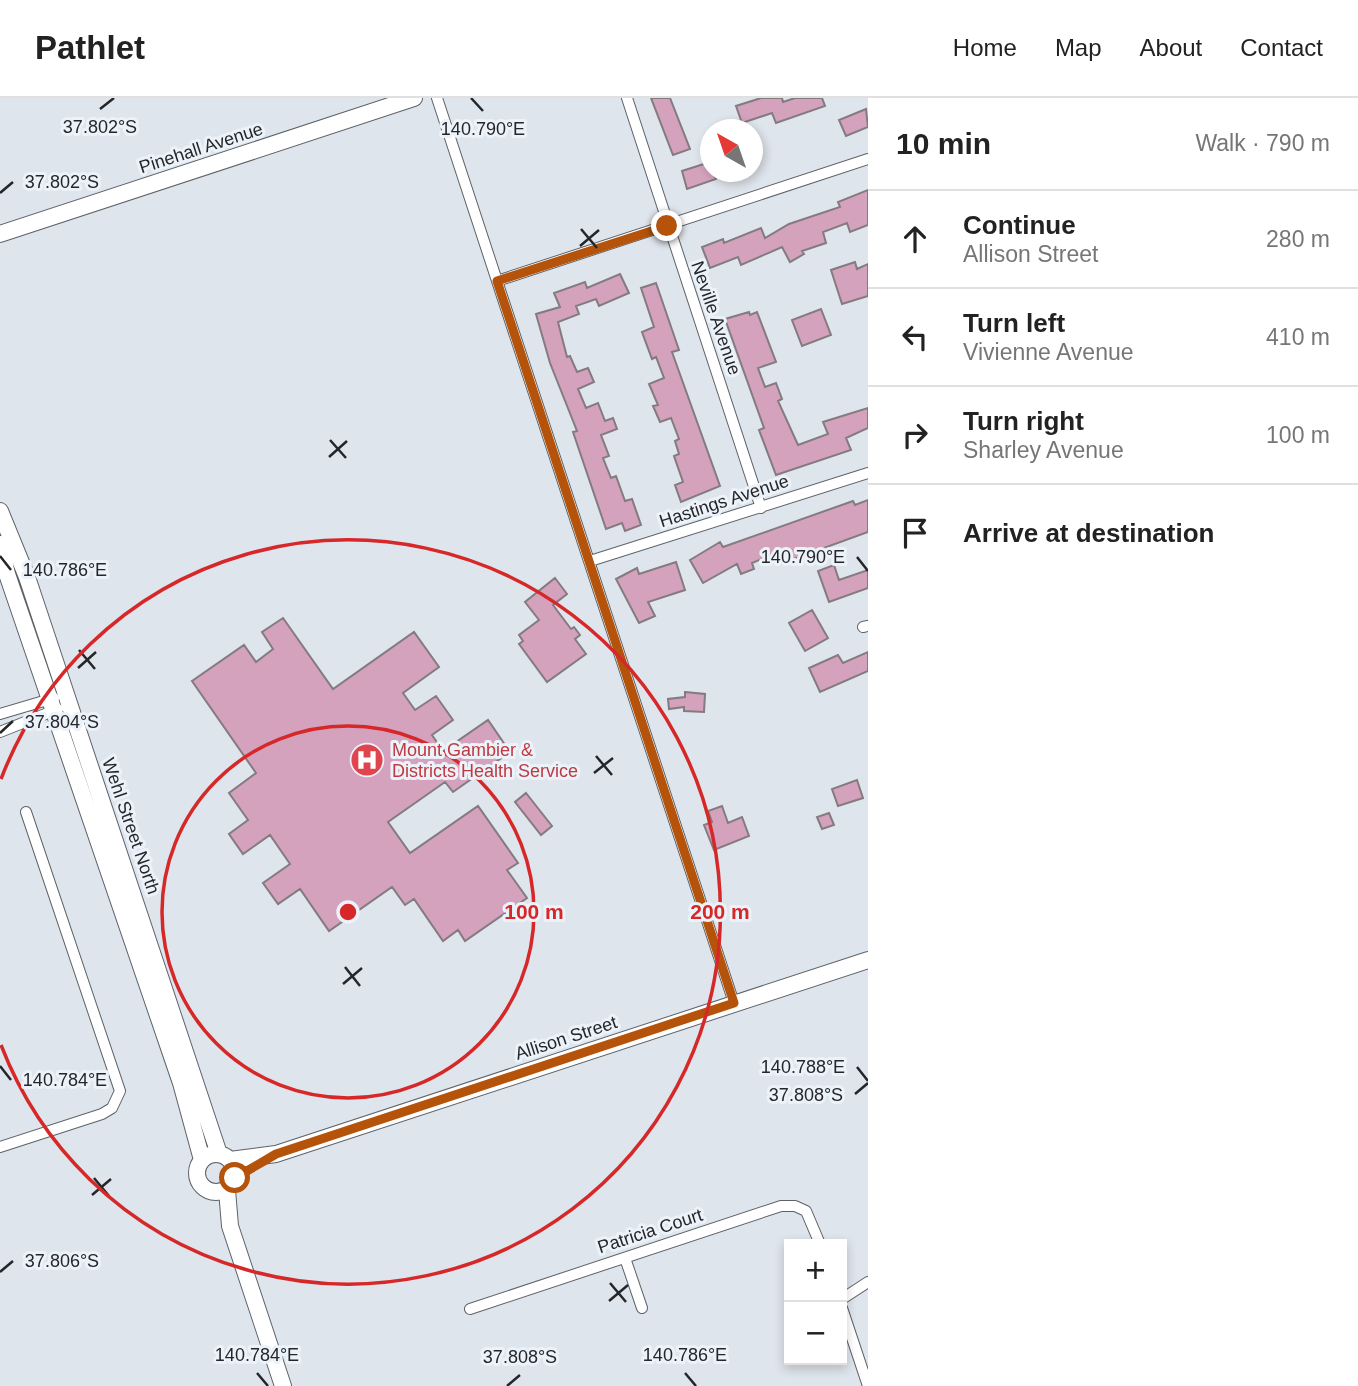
<!DOCTYPE html>
<html lang="en">
<head>
<meta charset="utf-8">
<style>
	body { margin:0; font-family:Helvetica,sans-serif; background:#f6f6f6; color:#222 }
	.controls { position:absolute; right:21px; bottom:21px; display:grid; overflow:hidden; border-radius:0px; box-shadow:0 4px 10px #0003 }
	.controls button { width:63px; height:63px; display:grid; place-items:center; padding:0; border:0; border-bottom:2px solid #e0e0e0; background:#fff; color:#222; font:35px sans-serif }
	.compass { position:absolute; left:700px; top:21px; width:63px; height:63px; border-radius:50%; background:#fff; box-shadow:0 4px 10px #0003; rotate:320deg }
	.stop { position:absolute; width:21px; height:21px; margin:-16px; border:5px solid #b45309; border-radius:50%; background:#fff }
	.stop.end { background:#b45309; border-color:#fff; box-shadow:0 2px 7px #0008 }
	.list { margin:0; padding:0; list-style:none }
	h2 { display:flex; justify-content:space-between; align-items:center; height:91px; margin:0; padding:0 28px; font-size:30px }
	h2 small { font-size:23px; font-weight:400; color:#767676 }
	.list li { display:grid; grid-template-columns:46px 1fr auto; gap:21px; align-items:center; box-sizing:border-box; height:98px; padding:0 28px; border-top:2px solid #e0e0e0 }
	.list b { display:block; font-size:26px; white-space:nowrap }
	.list p { margin:0; font-size:23px; white-space:nowrap; color:#767676 }
	.list em { font-size:23px; font-style:normal; color:#767676 }
	.icon { flex:none; width:38px; height:38px; fill:none; stroke:currentColor; stroke-width:2; stroke-linecap:round; stroke-linejoin:round }
	.map { position:relative; flex:none; width:868px; height:1288px; overflow:hidden }
	header { display:flex; align-items:center; gap:42px; box-sizing:border-box; height:98px; padding:0 35px; background:#fff; border-bottom:2px solid #e0e0e0 }
	header strong { font-size:33px }
	nav { display:flex; gap:38px; margin-inline-start:auto; font-size:24px }
	main { display:flex }
	aside { flex:1; background:#fff }
	.map>svg:first-child { display:block }
	.building { fill:#d4a2bd; stroke:#837b7f; stroke-width:2 }
	.lines { fill:none; stroke-linecap:round; stroke-linejoin:round }
	.street-casing { stroke:#5d6268; stroke-width:12 }
	.secondary-casing { stroke:#5d6268; stroke-width:18 }
	.street { stroke:#fff; stroke-width:10 }
	.secondary { stroke:#fff; stroke-width:16 }
	.route { stroke:#b45309; stroke-width:9 }
	.ticks { fill:none; stroke:#242629; stroke-width:2.5 }
	.ring { fill:none; stroke:#d62828; stroke-width:3.5 }
	.labels { text-anchor:middle; stroke-width:6; stroke-linejoin:round; paint-order:stroke }
	.street-label { font-size:18px; fill:#242629; stroke:#ecf2f9 }
	.health-label { font-size:18px; fill:#be3a42; stroke:#ecf2f9; text-anchor:start }
	.ticks-label { font-size:18px; text-anchor:middle; fill:#242629; stroke:#ecf2f9; stroke-width:6; stroke-linejoin:round; paint-order:stroke }
	.centre { fill:#d62828; stroke:#ecf2f9; stroke-width:3.5 }
	.ring-label { font-size:21px; text-anchor:middle; font-weight:bold; fill:#d62828; stroke:#ecf2f9; stroke-width:6; stroke-linejoin:round; paint-order:stroke }
</style>
</head>
<body>
<header>
<strong>Pathlet</strong>
<nav><a>Home</a><a>Map</a><a>About</a><a>Contact</a></nav>
</header>
<main>
<div class="map">
<svg width="868" height="1288" viewBox="0 0 868 1288">
	<rect width="100%" height="100%" fill="#dfe5ec"/>
	<path class="building" d="M651,0H670L690,51L673,57Z
		M761,0H782L783,4L795,0H822L825,8L776,25L772,15L742,25L736,8Z
		M866,11L868,29L846,38L839,22Z
		M710,64L716,81L687,91L682,73Z
		M868,92V127L850,134L847,125L823,134L826,145L802,153L804,156L790,164L782,149L741,167L738,159L710,170L702,149L723,141L724,145L761,130L765,140L789,126L840,109L838,104Z
		M855,164L857,171L868,166V198L842,206L831,172Z
		M620,176L629,195L599,208L596,201L576,208L579,216L558,224L567,259L570,258L577,274L588,270L594,284L578,291L586,310L598,305L605,323L613,320L617,331L601,337L609,358L603,360L611,380L616,378L625,403L632,401L641,427L625,433L622,425L606,431L573,334L577,333L550,265L536,216L560,209L554,195L585,184L587,190Z
		M656,185L679,252L672,254L720,388L681,404L675,387L683,384L674,358L679,356L675,343L679,341L671,320L660,324L653,308L658,307L649,286L664,280L656,259L652,261L642,234L654,229L641,190Z
		M821,211L831,237L802,248L792,222Z
		M749,214L750,217L757,214L776,264L758,270L765,289L776,285L782,301L778,303L798,347L828,336L823,324L868,310V330L846,340L851,352L776,377L759,332L764,330L725,221Z
		M868,402V434L780,466L776,455L752,465L754,471L741,476L737,466L703,485L690,462L720,444L723,449L853,403L855,407Z
		M676,464L685,492L648,504L655,518L639,525L616,481L637,470L639,476Z
		M834,467L839,482L868,472V490L829,504L818,473Z
		M555,480L567,496L553,507L571,531L574,529L580,537L575,541L586,556L547,584L519,546L523,543L519,537L539,522L525,504Z
		M812,512L828,540L805,553L789,525Z
		M283,520L333,591L414,534L439,569L403,595L415,612L436,598L453,622L432,637L443,653L488,622L510,654L453,694L445,684L388,724L410,755L478,708L518,765L507,772L527,800L465,843L458,832L443,843L414,801L405,807L392,789L329,833L300,791L278,806L263,785L290,766L270,737L243,756L229,736L248,722L229,695L256,675L192,583L244,547L256,564L273,551L262,534Z
		M868,554V573L820,594L809,570L838,557L843,565Z
		M685,594L705,596L704,614L684,613V609L669,611L668,601L685,599Z
		M857,682L863,700L838,708L832,691Z
		M526,695L552,728L541,737L515,704Z
		M722,708L728,725L742,719L749,738L714,752L704,727L712,724L708,713Z
		M829,715L834,727L822,731L817,719Z"/>
	<g class="lines">
		<defs>
			<path id="street" d="M437,0L734,905
				M627,0L761,410
				M497,183L868,61
				M590,463L868,375
				M863,529L868,528
				M0,616L54,600
				M0,634L58,611
				M0,1049L102,1016L112,1010L120,993L26,714
				M625,1160L642,1210
				M842,1201L868,1184
				M842,1210L868,1288
				M470,1211L781,1108H795L806,1113L820,1146"/>
			<path id="secondary" d="M0,136L414,0
				M0,413L27,479L219,1056
				M0,446L7,476L181,985L202,1062
				M197 1075a19 19 0 1 1 38 0a19 19 0 1 1-38 0Z
				M230,1062L276,1056L868,862
				M227,1092L230,1128L283,1288"/>
		</defs>
		<use href="#street" class="street-casing"/>
		<use href="#secondary" class="secondary-casing"/>
		<use href="#street" class="street"/>
		<use href="#secondary" class="secondary"/>
	</g>
	<g class="lines">
		<path class="route" d="M235,1080L276,1056L734,905L497,183L667,128"/>
	</g>
	<path class="ticks" d="M471,0L483,13M100,11L114,0M0,95L13,84M581,131L597,150M580,148L599,132M330,342L346,360M329,359L347,343M0,458L11,472M857,459L868,473M79,552L95,571M78,570L96,554M0,635L13,623M596,658L612,677M594,675L613,660M345,869L360,888M343,886L362,870M0,968L11,982M857,969L868,983M855,996L868,985M94,1080L109,1098M92,1097L111,1081M0,1174L13,1163M610,1185L626,1204M609,1203L628,1187M257,1275L268,1288M685,1275L696,1288M507,1288L520,1277"/>
	<g class="ring">
		<circle cx="348" cy="814" r="186"/>
		<path d="M1 681A372 372 0 1 1 1 947"/>
	</g>
	<defs>
		<symbol id="hospital-disc" viewBox="-11 -11 22 22"><circle r="9.5" fill="#e0444e" stroke="#ecf2f9"/><path d="M-5-5h3v3.5h4V-5h3V5h-3V1.5h-4V5h-3Z" fill="#fff"/></symbol>
	</defs>
	<g fill-rule="evenodd">
		<use href="#hospital-disc" x="348" y="643" width="38" height="38"/>
	</g>
	<g class="labels">
		<g class="street-label">
			<text transform="translate(201 50) rotate(-18)" y="6">Pinehall Avenue</text>
			<text transform="translate(716 220) rotate(71)" y="6">Neville Avenue</text>
			<text transform="translate(724 403) rotate(-18)" y="6">Hastings Avenue</text>
			<text transform="translate(131 728) rotate(71)" y="6">Wehl Street North</text>
			<text transform="translate(566 940) rotate(-18)" y="6">Allison Street</text>
			<text transform="translate(650 1133) rotate(-18)" y="6">Patricia Court</text>
		</g>
		<g class="health-label">
			<text x="392" y="658">Mount Gambier &amp;<tspan x="392" dy="21">Districts Health Service</tspan></text>
		</g>
	</g>
	<g class="ticks-label">
		<text x="100" y="35">37.802°S</text>
		<text x="483" y="37">140.790°E</text>
		<text x="62" y="90">37.802°S</text>
		<text x="803" y="465">140.790°E</text>
		<text x="65" y="478">140.786°E</text>
		<text x="62" y="630">37.804°S</text>
		<text x="803" y="975">140.788°E</text>
		<text x="65" y="988">140.784°E</text>
		<text x="806" y="1003">37.808°S</text>
		<text x="62" y="1169">37.806°S</text>
		<text x="257" y="1263">140.784°E</text>
		<text x="685" y="1263">140.786°E</text>
		<text x="520" y="1265">37.808°S</text>
	</g>
	<circle cx="348" cy="814" r="10" class="centre"/>
	<g class="ring-label">
		<text x="534" y="821">100 m</text>
		<text x="720" y="821">200 m</text>
	</g>
</svg>
<div class="controls">
<button>+</button>
<button>−</button>
</div>
<svg class="compass" viewBox="-18 -18 36 36"><path d="M0-13l5 13h-10z" fill="#e53935"/><path d="M0 13l5-13h-10z" fill="#767676"/></svg>
<div class="stop" style="left:235px;top:1080px"></div>
<div class="stop end" style="left:667px;top:128px"></div>
</div>
<aside>
<h2>10 min<small>Walk · 790 m</small></h2>
<ul class="list">
<li><svg class="icon" aria-label="ahead" viewBox="0 0 24 24"><path d="M12 20V5M6 11l6-6 6 6"/></svg><div><b>Continue</b><p>Allison Street</p></div><em>280 m</em></li>
<li><svg class="icon" aria-label="left" viewBox="0 0 24 24"><path d="M17 20v-9H6M10 6l-5 5 5 5"/></svg><div><b>Turn left</b><p>Vivienne Avenue</p></div><em>410 m</em></li>
<li><svg class="icon" aria-label="right" viewBox="0 0 24 24"><path d="M7 20v-9h11M14 6l5 5-5 5"/></svg><div><b>Turn right</b><p>Sharley Avenue</p></div><em>100 m</em></li>
<li><svg class="icon" aria-label="arrive" viewBox="0 0 24 24"><path d="M6 21V4h12l-3 4 3 4H6"/></svg><div><b>Arrive at destination</b></div></li>
</ul>
</aside>
</main>
</body>
</html>
